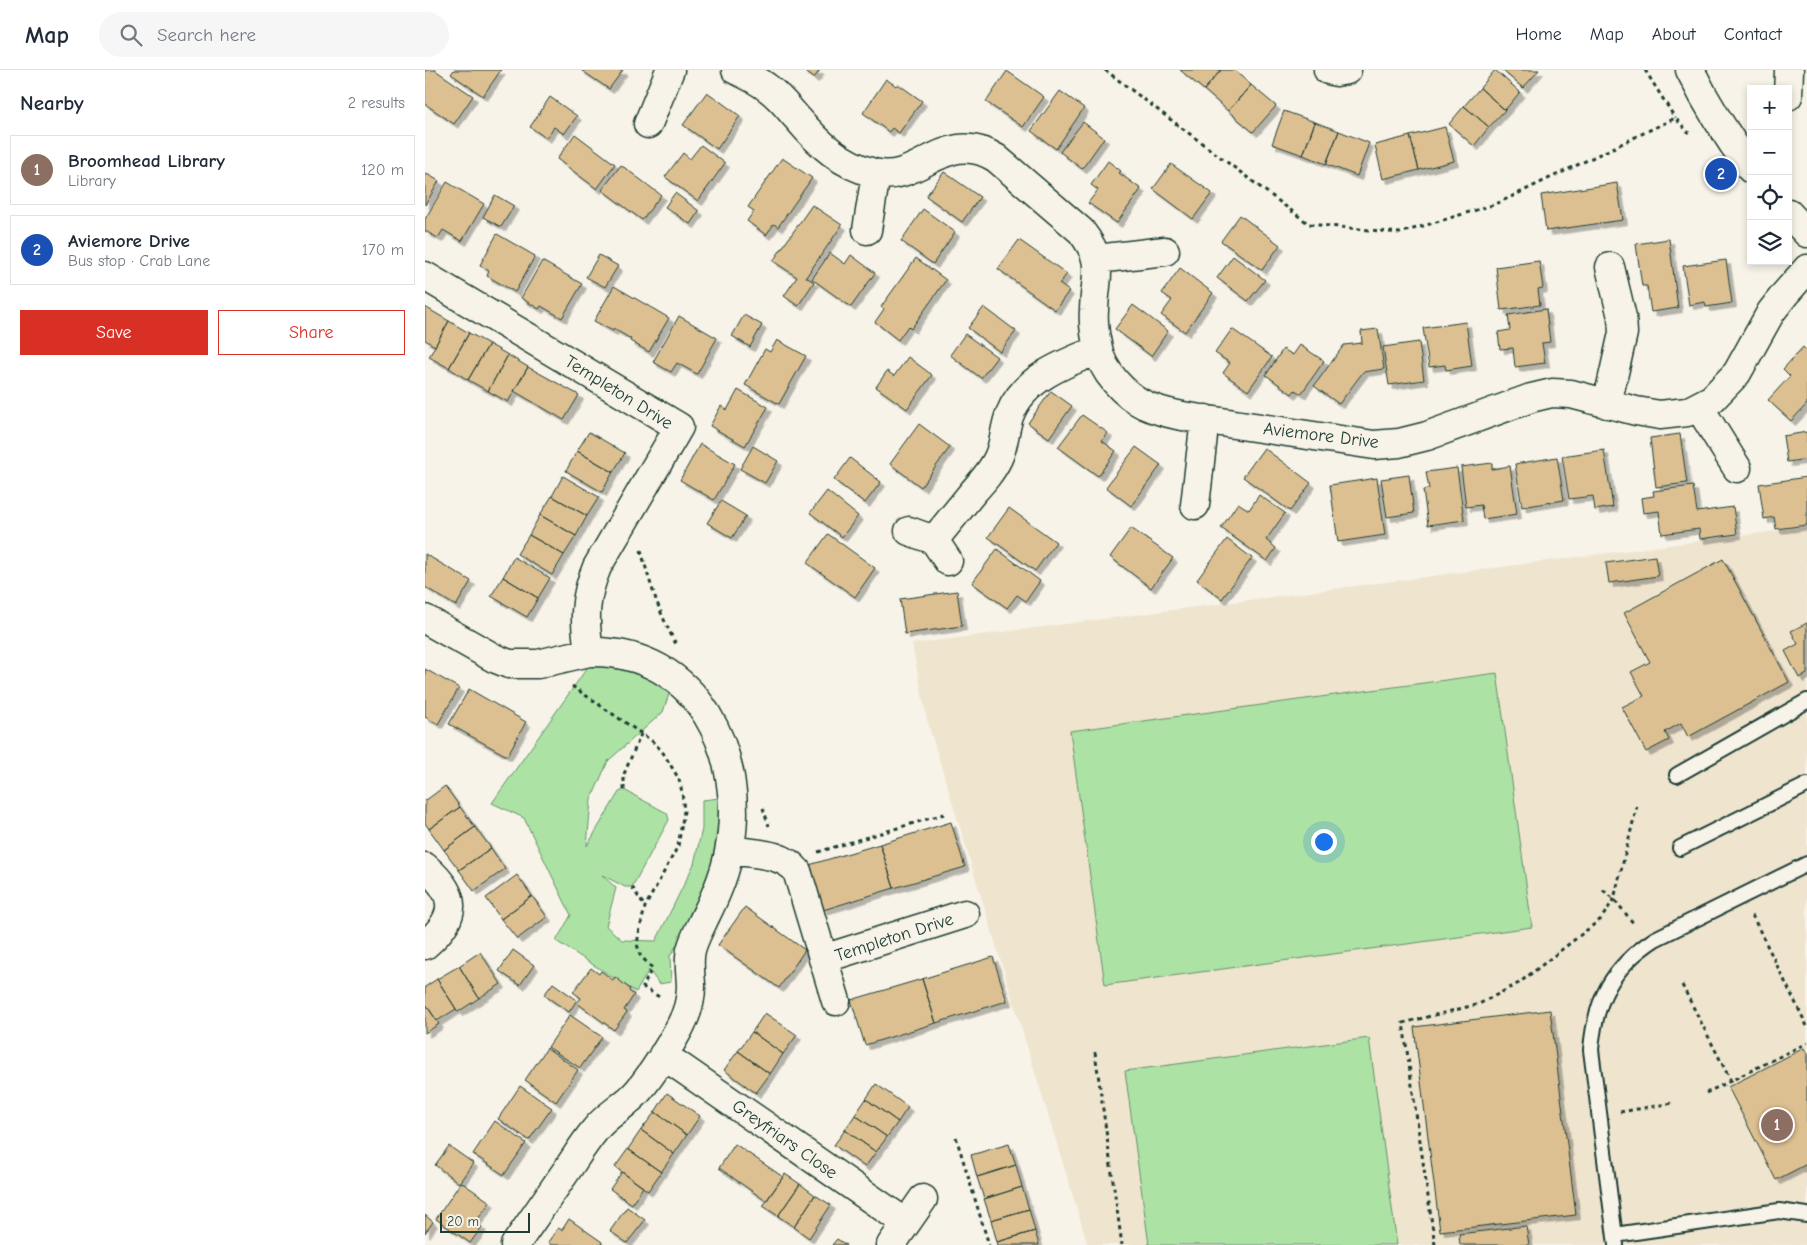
<!DOCTYPE html>
<html lang="en">
<head>
<meta charset="utf-8">
<style>
	body { margin:0; font-family:"Comic Neue",sans-serif; background:#f6f6f7; color:#1f2937 }
	.controls { position:absolute; right:15px; top:15px; display:grid; overflow:hidden; border-radius:0px; box-shadow:0 2px 8px #0003 }
	.controls button { width:45px; height:45px; display:grid; place-items:center; padding:0; border:0; border-bottom:1px solid #e0e1e3; background:#fff; color:#1f2937; font:25px sans-serif }
	.scale { position:absolute; left:15px; bottom:12px; width:90px; box-sizing:border-box; padding-left:5px; border:2px solid #1f3d34; border-top:0; font-size:14px; line-height:18px; white-space:nowrap; color:#1f3d34; -webkit-text-stroke:4px #f7f3e8; paint-order:stroke }
	.you { position:absolute; left:898px; top:771px; width:18px; height:18px; margin:-12px; border:4px solid #fff; border-radius:50%; background:#1a73e8; box-shadow:0 0 0 8px #1a73e833 }
	.badge { display:grid; place-items:center; width:32px; height:32px; border-radius:50%; background:#d93025; color:#fff; font-size:16px; font-weight:700 }
	.pin { position:absolute; translate:-50% -50%; border:2px solid #fff; box-shadow:0 1px 5px #0006 }
	.list { margin:0; padding:0; list-style:none }
	h2 { display:flex; justify-content:space-between; align-items:center; height:65px; margin:0; padding:0 20px; font-size:21px }
	h2 small { font-size:16px; font-weight:400; color:#747a83 }
	.list li { display:grid; grid-template-columns:32px 1fr auto; gap:15px; align-items:center; box-sizing:border-box; height:70px; margin:0 10px 10px; padding:0 10px; border:1px solid #e0e1e3; border-radius:0px }
	.list b { display:block; font-size:19px; white-space:nowrap }
	.list p { margin:0; font-size:16px; white-space:nowrap; color:#747a83 }
	.list em { font-size:16px; font-style:normal; color:#747a83 }
	.actions { display:flex; gap:10px; padding:15px 20px }
	.actions a { flex:1; padding:11px 0; border:1px solid #d93025; border-radius:0px; text-align:center; font-size:18px; color:#d93025 }
	.actions .main { background:#d93025; color:#fff }
	.icon { flex:none; width:28px; height:28px; fill:none; stroke:currentColor; stroke-width:2; stroke-linecap:round; stroke-linejoin:round }
	.map { position:relative; flex:none; width:1382px; height:1175px; overflow:hidden }
	header { display:flex; align-items:center; gap:30px; box-sizing:border-box; height:70px; padding:0 25px; background:#fff; border-bottom:1px solid #e0e1e3 }
	header strong { font-size:24px }
	nav { display:flex; gap:28px; margin-inline-start:auto; font-size:18px }
	.search { width:350px; height:45px; background:#f6f6f7; display:flex; align-items:center; gap:12px; box-sizing:border-box; padding:0 18px; border-radius:28px; color:#747a83; font-size:19px }
	main { display:flex }
	aside { flex:1; background:#fff }
	.map>svg:first-child { display:block }
	.built { fill:#efe4ce }
	.green { fill:#ace2a4; stroke:#66906c }
	.building { fill:#ddc091; stroke:#1f3d34; filter:url(#shadow) }
	.lines { fill:none; stroke-linecap:round; stroke-linejoin:round }
	.service-casing { stroke:#1f3d34; stroke-width:18 }
	.minor-casing { stroke:#1f3d34; stroke-width:31 }
	.tertiary-casing { stroke:#1f3d34; stroke-width:31 }
	.path { stroke:#1f3d34; stroke-width:3; stroke-dasharray:4 4; stroke-linecap:butt }
	.service { stroke:#f7f3e8; stroke-width:14 }
	.minor { stroke:#f7f3e8; stroke-width:28 }
	.tertiary { stroke:#f7f3e8; stroke-width:28 }
	.labels { text-anchor:middle; stroke-width:5; stroke-linejoin:round; paint-order:stroke }
	.street-label { font-size:18px; fill:#1f3d34; stroke:#f7f3e8 }
</style>
</head>
<body>
<header>
<strong>Map</strong>
<div class="search"><svg class="icon" aria-label="search" viewBox="0 0 24 24"><circle cx="10" cy="10" r="6"/><path d="M15 15l6 6"/></svg>Search here</div>
<nav><a>Home</a><a>Map</a><a>About</a><a>Contact</a></nav>
</header>
<main>
<aside>
<h2>Nearby<small>2 results</small></h2>
<ul class="list">
<li><span class="badge" style="background:#8d6e63">1</span><div><b>Broomhead Library</b><p>Library</p></div><em>120 m</em></li>
<li><span class="badge" style="background:#1a4fb4">2</span><div><b>Aviemore Drive</b><p>Bus stop · Crab Lane</p></div><em>170 m</em></li>
</ul>
<div class="actions"><a class="main">Save</a><a>Share</a></div>
</aside>
<div class="map">
<svg width="1382" height="1175" viewBox="0 0 1382 1175">
	<defs>
		<filter id="shadow"><feDropShadow dx="4.5" dy="4.5" stdDeviation="0" flood-color="#0004"/></filter>
	</defs>
	<rect width="100%" height="100%" fill="#f7f3e8"/>
	<filter id="ink" filterUnits="userSpaceOnUse"><feTurbulence type="fractalNoise" baseFrequency=".02" numOctaves="2"/><feDisplacementMap in="SourceGraphic" scale="10" xChannelSelector="R" yChannelSelector="G"/><feConvolveMatrix kernelMatrix="1 2 1 2 8 2 1 2 1" color-interpolation-filters="sRGB"/></filter>
	<g filter="url(#ink)">
		<path class="built" d="M1382,457V1175H663L502,650L487,574Z"/>
		<path class="green" d="M169,588L232,608L244,624L238,642L183,691L166,730L162,776L194,722L199,720L242,743L244,750L207,817H200L177,805L191,818L181,856L197,870L231,871L269,794L277,759V730L295,728L296,759L289,798L273,840L245,886L246,912L234,914L224,900L211,922L131,871L146,845L99,748L67,733Z
			M1072,603L1107,857L680,915L645,661Z
			M944,968L972,1175H724L700,1001Z"/>
		<path class="building" d="M0,0H10L48,26L29,54L0,34Z
			M29,0H76L58,26L26,4Z
			M156,0H198L184,19Z
			M378,0H395L389,8Z
			M755,0H796L779,20Z
			M796,0H809L826,15L803,41L779,20Z
			M1070,0L1095,22L1080,40L1055,18Z
			M1077,0H1114L1098,18Z
			M582,1L619,27L598,57L561,32Z
			M461,9L471,16L473,14L497,31L474,63L467,58L464,62L438,43Z
			M826,15L851,36L828,62L803,41Z
			M1055,18L1080,40L1064,57L1039,36Z
			M635,21L659,38L631,79L606,61Z
			M282,22L315,46L292,79L258,55Z
			M125,27L152,46L139,64L129,57L121,68L105,57Z
			M1039,36L1064,57L1049,76L1024,54Z
			M859,41L890,52L878,85L847,74Z
			M658,52L679,68L657,99L635,82Z
			M890,52L914,61L901,94L878,85Z
			M1020,57L1029,91L994,100L985,66Z
			M914,61L944,73L932,106L901,94Z
			M150,64L190,94L172,119L132,89Z
			M985,66L994,100L958,109L950,75Z
			M276,75L300,93L273,131L240,107L258,83L265,89Z
			M357,88L387,108L353,157L349,154L341,165L322,151L329,141L323,137Z
			M683,91L696,101L694,103L716,119L692,153L663,133L673,120L666,115Z
			M746,94L787,123L768,149L728,119Z
			M196,95L236,125L217,150L177,120Z
			M519,102L555,127L537,152L501,126Z
			M0,103L14,111L0,135Z
			M22,112L59,134L37,171L18,160L13,168L0,161V149Z
			M1192,113L1198,150L1121,161L1116,125Z
			M250,123L274,141L265,154L240,137Z
			M70,125L89,136L76,157L58,147Z
			M387,135L417,155L381,207L389,212L373,236L359,226L372,207L348,191Z
			M498,139L530,162L508,194L476,171Z
			M815,145L855,175L837,200L796,171Z
			M72,164L110,186L90,222L62,206L64,201L55,195Z
			M1244,169L1253,238L1226,242L1222,216H1217L1211,174Z
			M594,170L642,204L634,214L644,221L630,240L573,199Z
			M405,183L420,194L426,185L450,203L426,237L387,209Z
			M174,185L193,196L180,217L161,207Z
			M808,186L840,210L823,231L792,208Z
			M491,188L521,210L486,259L483,256L473,270L450,252L459,239L456,237Z
			M1301,190L1307,233L1281,237L1280,232L1264,235L1258,196Z
			M117,191L157,214L137,248L116,236L114,239L96,228Z
			M1114,191L1118,218L1113,219L1115,235L1076,240L1071,197Z
			M755,198L788,223L760,262L736,245L747,230L737,223Z
			M189,216L244,248L224,282L205,271L206,269L189,259L188,261L169,251Z
			M708,235L743,261L726,286L690,259Z
			M0,237L24,251L10,276L0,270Z
			M559,237L591,261L575,282L543,258Z
			M1121,239L1125,272L1117,273L1120,293L1090,297L1088,278L1075,279L1073,262L1085,260L1083,245Z
			M319,245L337,255L325,277L307,266Z
			M254,246L292,268L272,304L252,293L246,302L228,292Z
			M24,251L44,263L24,298L4,287Z
			M1041,252L1047,296L1021,300L1020,295L1004,297L998,258Z
			M807,259L847,287L823,321L798,303L805,293L790,283Z
			M953,259L959,299L938,302L914,334L889,316L919,275L937,273L936,261Z
			M44,263L64,274L43,310L24,298Z
			M540,264L572,287L556,308L525,285Z
			M352,270L381,286L354,334L320,315L340,279L345,282Z
			M994,272L999,310L964,315L958,277Z
			M64,274L83,285L63,321L43,310Z
			M875,275L899,291L876,324L870,320L867,324L841,305L858,279L868,285Z
			M1378,277L1382,281V334L1366,351L1343,330L1365,306L1358,299Z
			M83,285L103,297L83,332L63,321Z
			M483,287L507,305L482,339L451,317L462,301L469,306Z
			M103,297L154,325L139,350L89,321Z
			M313,320L343,337L320,376L285,356L296,336L302,340Z
			M626,321L647,336L624,368L603,353Z
			M657,345L683,363L677,371L691,381L673,406L633,377Z
			M494,354L525,377L496,417L465,394Z
			M164,362L200,383L188,402L152,381Z
			M1382,362V389L1362,392L1358,366Z
			M1255,364L1262,413L1231,417L1225,368Z
			M275,374L310,394L289,430L255,410Z
			M328,376L353,391L340,413L315,399Z
			M711,377L736,395L706,436L681,417Z
			M839,378L886,413L865,441L818,407Z
			M1179,380L1188,437L1170,440L1168,426L1144,429L1137,386Z
			M152,381L188,402L177,422L141,401Z
			M1132,387L1139,430L1097,437L1090,394Z
			M425,388L456,412L440,433L409,410Z
			M1067,393V399L1085,396L1092,444L1058,449L1056,435L1041,437L1036,397Z
			M1032,398L1039,450L1003,455L998,420L1004,419L1001,402Z
			M984,405L989,443L962,447L956,409Z
			M138,406L174,427L162,446L127,426Z
			M1382,407V455L1351,459L1349,447L1339,449L1334,414Z
			M952,408L960,465L913,472L905,415Z
			M1268,416L1272,442L1308,437L1312,464L1275,469L1274,459L1237,464L1234,441L1218,443L1216,428L1229,426L1228,421Z
			M402,421L433,446L417,467L385,443Z
			M834,425L860,443L841,470L851,478L842,491L796,458L813,433L824,440Z
			M127,426L162,446L151,466L115,445Z
			M296,431L321,446L307,468L282,453Z
			M584,438L631,472L610,501L563,467Z
			M115,445L151,466L139,485L104,465Z
			M706,458L748,488L726,518L685,487Z
			M403,464L450,498L430,527L382,493Z
			M104,465L139,485L127,505L92,484Z
			M802,469L827,488L797,529L772,510Z
			M572,479L615,511L601,531L592,525L582,538L547,513Z
			M0,484L46,511L31,536L0,517Z
			M1230,486L1233,506L1184,513L1181,493Z
			M89,487L125,508L113,528L78,507Z
			M1298,489L1364,612L1263,667L1256,653L1240,662L1244,670L1221,682L1197,637L1219,626L1206,602L1225,592L1199,543Z
			M78,507L113,528L102,547L66,526Z
			M532,521L537,556L480,564L475,529Z
			M1382,553V604L1374,608L1360,581L1373,574L1366,561Z
			M0,599L34,618L13,654L0,647Z
			M44,619L101,652L82,686L24,654Z
			M20,716L35,737L4,759L0,753V731Z
			M35,737L50,757L19,780L4,759Z
			M526,752L540,797L469,818L455,774Z
			M50,757L66,778L34,800L19,780Z
			M455,774L469,818L398,840L384,795Z
			M66,778L80,799L49,821L34,800Z
			M92,805L107,826L76,849L61,828Z
			M107,826L122,847L92,869L76,849Z
			M320,837L380,880L354,918L293,875Z
			M88,880L109,895L95,915L74,901Z
			M55,882L76,914L54,928L34,896Z
			M568,887L582,931L511,953L497,909Z
			M34,896L54,928L33,942L12,909Z
			M166,898L174,904L176,901L188,910L190,907L205,919L204,921L209,925L199,940L202,942L189,960L152,933L156,928L148,922Z
			M12,909L31,939L12,951L0,933V917Z
			M497,909L511,953L440,975L426,930Z
			M128,913L152,930L144,942L119,925Z
			M0,933L14,954L0,963Z
			M1125,940L1151,1145L1015,1161L989,957Z
			M340,943L372,965L358,984L327,962Z
			M145,945L177,967L155,998L123,977Z
			M327,962L358,984L345,1004L313,981Z
			M122,978L153,1000L131,1032L100,1010Z
			M1379,978L1382,984V1094L1351,1110L1303,1017Z
			M313,981L345,1004L331,1023L299,1000Z
			M451,1014L483,1037L473,1052L441,1029Z
			M95,1016L127,1038L104,1070L73,1049Z
			M242,1023L275,1046L262,1065L230,1042Z
			M441,1029L473,1052L462,1067L430,1045Z
			M230,1042L262,1065L249,1084L216,1060Z
			M430,1045L462,1067L451,1082L420,1060Z
			M70,1051L101,1073L79,1105L48,1084Z
			M216,1060L249,1084L236,1102L203,1079Z
			M420,1060L451,1082L440,1097L409,1075Z
			M310,1074L358,1107L341,1131L294,1098Z
			M584,1074L591,1095L552,1107L546,1085Z
			M24,1076L48,1093L34,1113L10,1095Z
			M203,1079L236,1102L223,1121L190,1097Z
			M591,1095L597,1117L559,1129L552,1107Z
			M197,1102L218,1117L207,1134L185,1119Z
			M360,1104L375,1114L353,1146L338,1136Z
			M36,1112L65,1132L50,1153L57,1157L45,1173L11,1149Z
			M375,1114L390,1125L369,1157L353,1146Z
			M597,1117L604,1139L566,1150L559,1129Z
			M390,1125L406,1135L384,1168L369,1157Z
			M202,1137L220,1150L202,1173L185,1161Z
			M604,1139L610,1161L572,1172L566,1150Z
			M0,1145L8,1152L0,1163Z
			M144,1149L177,1172L176,1175H126L123,1172L133,1158L137,1160Z
			M1101,1156L1104,1175H1035L1034,1164Z
			M610,1161L614,1175H573L572,1172Z
			M412,1169L421,1175H407Z"/>
		<g class="lines">
			<defs>
				<path id="service" d="M1252,705L1382,631
					M1255,778L1382,715
					M1190,1165L1354,1141L1382,1145
					M1191,1175L1166,980C1170,930 1187,897 1230,869L1382,794"/>
				<path id="minor" d="M311,0C322,5 334,11 344,19C355,27 364,39 373,49C394,74 417,95 449,103C494,115 520,56 571,88L656,161C681,193 670,204 669,240C668,253 670,266 673,278C677,301 699,325 720,335C747,347 780,349 809,354C856,361 902,368 949,375L974,373L1002,366L1106,328L1127,323L1146,324L1211,341L1235,345L1262,342L1287,329L1312,303L1346,242L1360,224L1382,199
					M903,0L911,2L922,0
					M1363,26L1364,0
					M223,54L245,0
					M442,160L451,104
					M672,189L740,181
					M0,206L254,357L172,497C159,528 159,549 164,582L113,594H84L69,588L0,549
					M1182,334L1198,263L1197,247L1185,197
					M1274,337L1312,398
					M770,435L780,349
					M484,461L509,470L523,491
					M509,470C522,454 535,438 548,422C557,412 567,401 573,388C580,374 579,358 585,344C599,308 640,293 673,280
					M305,780C327,784 357,782 372,801L411,931
					M0,797C33,825 34,846 0,875
					M398,889L540,844
					M238,985L481,1153
					M90,1175C108,1149 126,1123 144,1097C152,1085 160,1072 170,1060C182,1044 201,1036 214,1020C229,1002 244,977 255,957C262,944 266,931 266,917C266,905 263,893 266,880C269,868 276,856 281,845C291,825 300,804 304,782C323,686 273,579 164,582
					M466,1175L498,1129"/>
				<path id="tertiary" d="M1265,0C1282,35 1303,68 1326,99
					M1363,143L1382,163"/>
			</defs>
			<use href="#service" class="service-casing"/>
			<use href="#minor" class="minor-casing"/>
			<use href="#tertiary" class="tertiary-casing"/>
			<path class="path" d="M680,0L884,154L975,163L1071,134L1250,48L1264,63
				M1220,0L1250,48
				M216,480C225,514 234,543 251,574
				M147,616L227,671L237,681L254,709L257,722L259,741L253,776L220,837L214,863L212,874L215,885L227,898L218,917L236,928
				M199,720V704L216,664
				M338,738L344,756
				M393,782L519,744
				M207,817L220,837
				M1178,820L1189,829L1209,854
				M1327,845L1382,956
				M1257,915L1306,1011
				M670,982L697,1175
				M1281,1023L1382,973
				M1195,1042L1248,1033
				M531,1067L564,1175
				M1010,1175L978,953L1054,934L1094,913L1176,849L1189,829L1212,736"/>
			<use href="#service" class="service"/>
			<use href="#minor" class="minor"/>
			<use href="#tertiary" class="tertiary"/>
		</g>
	</g>
	<g class="labels">
		<g class="street-label">
			<text transform="translate(194 322) rotate(32)" y="6">Templeton Drive</text>
			<text transform="translate(896 365) rotate(7)" y="6">Aviemore Drive</text>
			<text transform="translate(469 867) rotate(-18)" y="6">Templeton Drive</text>
			<text transform="translate(360 1069) rotate(35)" y="6">Greyfriars Close</text>
		</g>
	</g>
</svg>
<div class="controls">
<button>+</button>
<button>−</button>
<button><svg class="icon" aria-label="locate" viewBox="0 0 24 24"><circle cx="12" cy="12" r="6"/><path d="M12 2v4M12 18v4M2 12h4M18 12h4"/></svg></button>
<button><svg class="icon" aria-label="layers" viewBox="0 0 24 24"><path d="M12 4l9 5-9 5-9-5zM3 14l9 5 9-5"/></svg></button>
</div>
<div class="scale">20 m</div>
<div class="you"></div>
<div class="pin badge" style="left:1352px;top:1055px;background:#8d6e63">1</div>
<div class="pin badge" style="left:1296px;top:104px;background:#1a4fb4">2</div>
</div>
</main>
</body>
</html>
